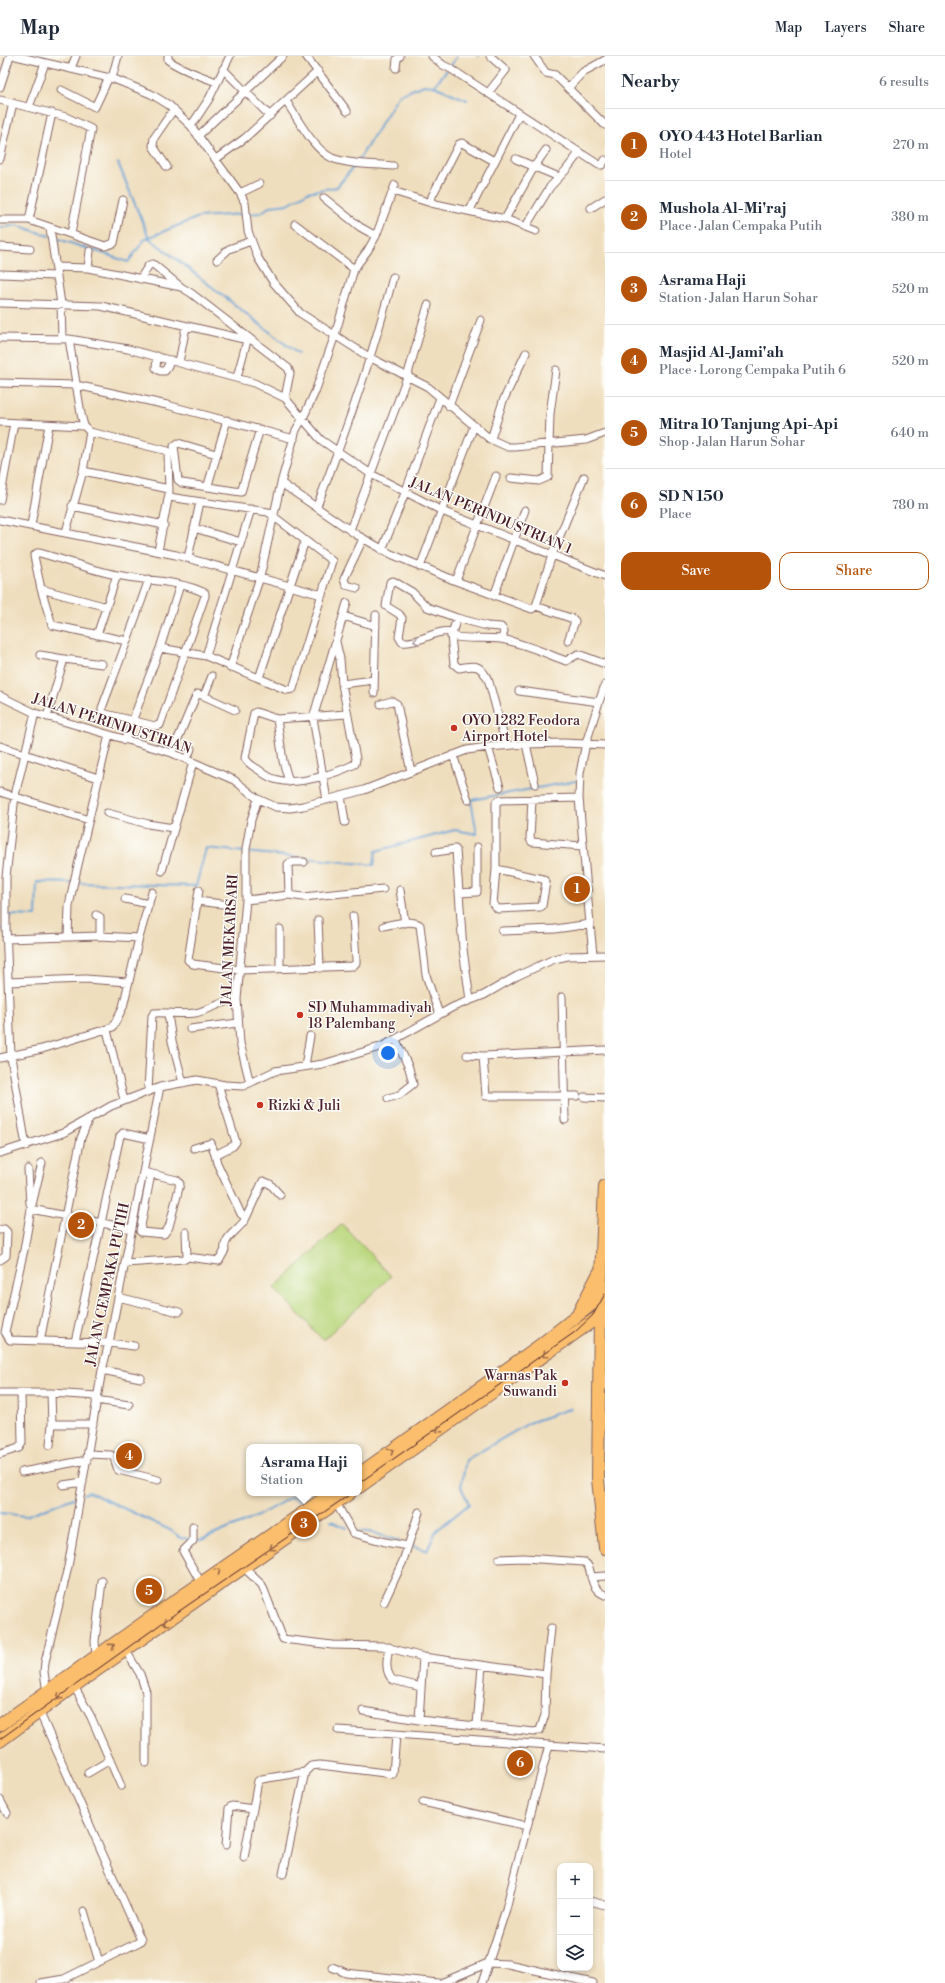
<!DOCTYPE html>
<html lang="en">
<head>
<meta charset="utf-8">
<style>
	body { margin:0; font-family:"Libre Bodoni",serif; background:#f6f6f7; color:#1f2937 }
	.controls { position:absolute; right:12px; bottom:12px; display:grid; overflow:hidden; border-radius:8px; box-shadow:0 2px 6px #0003 }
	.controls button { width:36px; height:36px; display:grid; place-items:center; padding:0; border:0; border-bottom:1px solid #e0e1e3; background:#fff; color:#1f2937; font:20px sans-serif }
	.you { position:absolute; left:388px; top:997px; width:14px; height:14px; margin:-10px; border:3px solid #fff; border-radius:50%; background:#1a73e8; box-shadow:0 0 0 6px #1a73e833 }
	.badge { display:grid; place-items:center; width:26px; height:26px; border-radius:50%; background:#b45309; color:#fff; font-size:13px; font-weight:700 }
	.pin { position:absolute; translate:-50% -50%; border:2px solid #fff; box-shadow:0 1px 4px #0006 }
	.popup { position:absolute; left:246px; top:1388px; width:116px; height:52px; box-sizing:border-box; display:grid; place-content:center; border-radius:8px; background:#fff; filter:drop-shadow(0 1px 3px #0005); font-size:13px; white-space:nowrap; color:#747a83 }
	.popup b { font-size:15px; color:#1f2937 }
	.popup::after { content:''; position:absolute; left:50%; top:100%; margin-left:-8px; border:8px solid transparent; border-top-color:#fff }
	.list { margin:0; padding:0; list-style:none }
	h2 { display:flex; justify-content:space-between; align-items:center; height:52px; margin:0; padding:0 16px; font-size:17px }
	h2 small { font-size:13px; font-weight:400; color:#747a83 }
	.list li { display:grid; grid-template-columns:26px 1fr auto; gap:12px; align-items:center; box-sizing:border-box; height:72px; padding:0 16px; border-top:1px solid #e0e1e3 }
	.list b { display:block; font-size:15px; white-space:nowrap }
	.list p { margin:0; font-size:13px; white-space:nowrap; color:#747a83 }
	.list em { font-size:13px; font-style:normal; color:#747a83 }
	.actions { display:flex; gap:8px; padding:12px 16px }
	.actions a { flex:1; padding:9px 0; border:1px solid #b45309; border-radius:12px; text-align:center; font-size:14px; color:#b45309 }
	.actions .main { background:#b45309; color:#fff }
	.icon { flex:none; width:22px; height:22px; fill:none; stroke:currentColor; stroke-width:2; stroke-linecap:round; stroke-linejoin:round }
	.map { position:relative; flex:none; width:605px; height:1927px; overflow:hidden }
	header { display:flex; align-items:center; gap:24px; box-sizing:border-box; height:56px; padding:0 20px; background:#fff; border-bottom:1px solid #e0e1e3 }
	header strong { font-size:19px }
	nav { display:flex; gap:22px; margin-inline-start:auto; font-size:14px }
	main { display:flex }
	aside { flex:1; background:#fff }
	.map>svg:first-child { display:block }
	.pitch { fill:#b9d77d; stroke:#827b54 }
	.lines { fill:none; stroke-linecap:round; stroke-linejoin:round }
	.stream { stroke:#649fd4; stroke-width:2 }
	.street-casing { stroke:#84625e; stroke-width:9 }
	.highway-casing { stroke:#84625e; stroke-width:14 }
	.street { stroke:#fff; stroke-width:7 }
	.highway { stroke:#fabe6d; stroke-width:12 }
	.tram { stroke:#4a1f2b; stroke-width:1 }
	.oneway { stroke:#ae9aa0 }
	.oneway2 { stroke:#996749 }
	.poi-dot { fill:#c8321e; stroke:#fdfcf7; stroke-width:1.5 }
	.labels { text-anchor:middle; stroke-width:3; stroke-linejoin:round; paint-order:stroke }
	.street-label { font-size:14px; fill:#4a1f2b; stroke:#fdfcf7 }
	.poi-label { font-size:14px; fill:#4a1f2b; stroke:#fdfcf7; text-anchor:start }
</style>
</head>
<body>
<header>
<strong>Map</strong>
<nav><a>Map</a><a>Layers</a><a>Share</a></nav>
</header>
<main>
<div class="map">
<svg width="605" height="1927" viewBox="0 0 605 1927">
	<rect width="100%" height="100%" fill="#fdfcf7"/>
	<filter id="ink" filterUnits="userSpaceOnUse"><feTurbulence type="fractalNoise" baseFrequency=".025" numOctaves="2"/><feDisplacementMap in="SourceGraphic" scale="8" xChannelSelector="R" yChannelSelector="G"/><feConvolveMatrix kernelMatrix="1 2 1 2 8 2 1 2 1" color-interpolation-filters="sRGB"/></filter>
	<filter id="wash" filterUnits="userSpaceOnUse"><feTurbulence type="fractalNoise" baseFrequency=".012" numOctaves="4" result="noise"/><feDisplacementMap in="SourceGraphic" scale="16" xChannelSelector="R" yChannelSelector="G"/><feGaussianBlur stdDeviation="0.9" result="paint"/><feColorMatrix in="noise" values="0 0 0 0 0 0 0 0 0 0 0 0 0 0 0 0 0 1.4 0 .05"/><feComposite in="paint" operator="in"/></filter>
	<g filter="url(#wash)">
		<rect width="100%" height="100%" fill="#efdebd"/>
		<path class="pitch" d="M342,1168L391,1220L323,1284L274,1232Z"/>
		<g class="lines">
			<path class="stream" d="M478,0H479
				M450,11L457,0
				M434,30L447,14
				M358,105L399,39L424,29L434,30L467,44
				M118,107L149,182L298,298
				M248,158L260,157L271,150L288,148L308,136L337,131L355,109
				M0,172L17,169L49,180
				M53,181L88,193
				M93,194L128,206L145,183L199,161L244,158
				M9,864L10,859L36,860L37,826L196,830L206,792L374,809L376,795L455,774L477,778L471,744L576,725
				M0,873H2
				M83,1438L89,1436L170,1474L181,1482L201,1484L254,1462L291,1441L304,1447
				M0,1457L25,1460L79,1440
				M331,1465L347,1472
				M359,1475L370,1476L399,1485
				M409,1488L427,1495L436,1475L469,1448L461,1431L466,1404L529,1367L572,1352"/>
		</g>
	</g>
	<g filter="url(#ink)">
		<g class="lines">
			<defs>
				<path id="street" d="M16,0L114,23L151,38L169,49L191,70L240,137L245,147L248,175L258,202L273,226L300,257L369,301L428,331L490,383L508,391H515L586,384L605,377
					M168,0V4C183,15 200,19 216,26
					M306,0L347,55
					M432,0L443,9L451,13L599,109H602L605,104
					M534,0L546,17L555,19L605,69
					M71,12L76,0
					M396,12L397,3L400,0
					M223,13L270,60
					M112,22L118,0
					M0,31L10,0
					M568,32L583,16L605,4
					M61,34L95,51L109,21
					M488,37L506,14L490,0
					M0,44L66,61L91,73L71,178
					M286,45C297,62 314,94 332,102C350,109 374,108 393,110
					M29,51L45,7
					M191,70L209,43L230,0
					M198,80L283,0
					M0,103L13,47
					M216,103L245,82L318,15
					M516,103L559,121
					M494,105L462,87L459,88L432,140L431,147L505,163L536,175
					M167,111L153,90L154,82L174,53
					M393,135L431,147
					M240,137L259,128
					M324,142L360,171L376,180
					M591,152L605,143
					M470,154L519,58
					M505,163L534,111L546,94
					M0,164H29L105,190L114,187L123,144
					M29,164L52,57
					M295,168L354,213
					M526,170L550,131L566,114L579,97
					M50,172L61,248L62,283
					M0,191L30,193
					M217,204L229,193L251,185
					M56,211L88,212L181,231L191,237L288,312L290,317L285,342
					M88,212L90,195
					M0,218L56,220
					M140,223L149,209L153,208L181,231
					M0,247L101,250L248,284
					M0,282L69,283L128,293L254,327L285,342L321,384L371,418L442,455L605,520
					M157,300L156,312L160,315H165L171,304
					M179,306L186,271
					M237,321L248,281
					M0,327L76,329L167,349L294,383
					M449,350L481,264
					M0,366L84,370
					M90,376L168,395L169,438L158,495
					M491,383L503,345L526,297
					M216,398L178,387L174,390L178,424L182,427L241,436L260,373
					M83,415L169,433
					M511,422L539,425L548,421L550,358L556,314
					M281,427L357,479L391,498L456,525L532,553L536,550L552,499L584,421
					M208,429L227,364
					M0,444L14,367
					M72,450L164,469
					M317,450C346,376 373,299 393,221
					M0,464L176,499L322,539
					M31,469L49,369
					M194,472L241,486
					M350,474L407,321L428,249
					M66,476L83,415L90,376L84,370L81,358L69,283
					M382,494L405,437L440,342
					M188,502L200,446
					M420,511L474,370
					M456,525L496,420
					M357,532L346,529L344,523L363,483
					M41,533L107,551
					M494,540L525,454
					M536,550L573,563L575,565L568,585
					M343,560L376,570
					M457,562L451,580L454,608L459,612C477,608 481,609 489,626L506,689
					M453,576C433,573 421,588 402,586L399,581L402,562L399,558L386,550L390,526L393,525L412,536L427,551L457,562L487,570L501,571L504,575L502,583
					M97,579L117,519
					M451,580C467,584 484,581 501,583C523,587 545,597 566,605L578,598L605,608
					M127,585L52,569L41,533L34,500L37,497H40C65,504 91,514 117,519C146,525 178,524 205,537V540L161,666L160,669L155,670L106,658L102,655V652C118,609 134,567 149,523
					M336,586L340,603L342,628L356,703L355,708C337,717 297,730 278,724C271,723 264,718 259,714C253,710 248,708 245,702L254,657L256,656L277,663L347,658
					M160,592L206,600L287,634L293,633L332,505L268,456L169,441
					M40,599L64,603
					M206,600L251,453
					M230,612L260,521L281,427L296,374L303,362L315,336L335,279L354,213L368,194L376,180L395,129
					M259,622L305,485
					M342,628L374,624
					M519,635L599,646L605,629
					M374,637L376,559
					M0,640L35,657L172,697L234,724L258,743L276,751L290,752L303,750L364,734L467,694L488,691L526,688L564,687L605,689
					M204,640L212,620
					M381,648L392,645L397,648L411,716
					M47,661L64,603L102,608
					M277,663L283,705L289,726
					M125,684L160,592L180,529
					M526,688L535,728
					M0,690L98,722
					M488,691L500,731
					M172,697L196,640L198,638L204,640L235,654
					M453,699L468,744
					M187,703L191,693
					M0,736L89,764
					M341,740L345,766
					M532,743L530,783L532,786L582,790
					M327,744L313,662L347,547
					M107,757L148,768L173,772
					M436,796L455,793L456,794L463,893L470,944
					M496,813L543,823L546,826L542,850L540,851L498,853L493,848L496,813V746L500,744L579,742
					M162,815L193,706
					M199,834L188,904L193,908L240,914L353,910L356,907V904L353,860
					M400,834L405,867
					M459,837L477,836V791
					M289,839L288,808L292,806H304
					M125,843L149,848
					M246,844L289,839L303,841L383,833
					M197,845L222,848
					M96,859L100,861V880
					M318,864L320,912
					M590,868L579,742L580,717L586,687L599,646
					M384,870C394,868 412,863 420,869L426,919L439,958
					M280,873V912
					M502,875L555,873L590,868L593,899
					M68,881L69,850L73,830L109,679
					M6,883L100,880L139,882
					M8,926L85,923L128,926
					M562,941L565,1064
					M168,958L172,985L183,1027
					M190,973L238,967
					M107,974L124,1044
					M467,999L483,1000L605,994
					M483,1000L486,1040H577
					M0,1002L42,993L113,971L123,951L139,882L152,836
					M305,1010L310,980
					M250,1027L240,987L237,943L246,844V793L251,764L258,743
					M218,1028L236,1086L233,1090L215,1099L217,1107L241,1158L246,1162L263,1125L270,1128L280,1139
					M148,1035L152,960L154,957C168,956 181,959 195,957C210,954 222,945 237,943
					M584,1041L605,1042
					M388,1042L399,1039L413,1028L409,1012L396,984
					M26,1090L11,1001L6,870V821L15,739L35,657
					M194,1092L211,1087L215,1099
					M0,1097L63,1077L111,1050L160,1031L197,1024L225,1029L243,1030L275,1015L323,1008L383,990L453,951L484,939L517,920L554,903L568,900L605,899
					M28,1113L30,1148
					M144,1116L177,1124L180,1128L169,1171L164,1178L141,1176L140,1175L151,1118
					M31,1153L42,1107
					M132,1173L31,1153L24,1194L5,1276L10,1284L109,1287L134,1290
					M0,1174L4,1173L7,1176L6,1200L0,1204
					M187,1201L219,1205L225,1194C222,1181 241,1173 246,1162
					M125,1207L185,1203L187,1201L186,1176
					M118,1241L179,1256
					M40,1285L81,1082L89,1063
					M75,1286L120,1080L123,1077L150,1083
					M102,1314L141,1322
					M0,1337H51L97,1340
					M51,1337L52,1368H93
					M96,1344L129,1349
					M50,1389L52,1368
					M0,1398L19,1392L22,1387L21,1337
					M88,1398L111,1399L114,1402L118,1414L158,1424
					M22,1416L87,1404
					M63,1429L83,1426
					M336,1447L353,1477L385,1486L408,1490
					M193,1471V1485L183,1495L201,1527
					M499,1503L524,1502L584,1506C595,1512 586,1531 605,1539
					M244,1512L262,1529L283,1583L332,1589L382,1590L423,1601
					M591,1521L605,1520
					M384,1546L403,1505L419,1456
					M389,1591C387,1602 384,1616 393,1624L421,1631
					M126,1595L140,1618L146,1636V1707
					M96,1601L95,1585L102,1525
					M546,1618L423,1601L419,1664L534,1676L540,1674L545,1659L546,1618L551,1572
					M74,1630L91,1661L121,1730
					M47,1637L44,1616L45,1606L68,1511L102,1314L109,1287L160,1031
					M39,1655L141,1884L139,1886L64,1923L41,1927
					M363,1655L419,1664
					M477,1669L482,1610
					M338,1674L605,1693
					M88,1717L110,1704
					M0,1744L7,1757
					M423,1746L527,1770
					M226,1789L229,1752L232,1750L253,1753
					M244,1802L258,1725L262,1723L305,1716
					M283,1818L305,1716L311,1710L320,1709L393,1718L396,1679
					M590,1845L605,1849
					M84,1855L99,1906
					M332,1911L346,1917L438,1927
					M441,1927L488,1907L508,1908L593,1927
					M482,1927L506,1853L516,1812L549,1689"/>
				<path id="highway" d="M600,1243L605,1130
					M602,1254L600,1258L598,1423L605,1492
					M579,1256L599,1217
					M359,1418L539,1290L592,1248L605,1241
					M359,1431L605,1256
					M0,1669L146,1565L332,1437
					M0,1685L74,1630L350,1437"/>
			</defs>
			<use href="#street" class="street-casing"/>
			<use href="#highway" class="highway-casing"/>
			<use href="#street" class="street"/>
			<use href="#highway" class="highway"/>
			<path class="tram" d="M359,1427L575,1276L593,1259L605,1238
				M0,1683L172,1560L352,1437"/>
		</g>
		<defs><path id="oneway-chevron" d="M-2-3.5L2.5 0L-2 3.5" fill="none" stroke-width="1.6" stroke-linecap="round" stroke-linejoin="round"/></defs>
		<use class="oneway" href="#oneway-chevron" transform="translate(416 585) rotate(167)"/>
		<g class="oneway2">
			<use href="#oneway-chevron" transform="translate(545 1299) rotate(145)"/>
			<use href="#oneway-chevron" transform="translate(439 1374) rotate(145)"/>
			<use href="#oneway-chevron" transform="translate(391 1395) rotate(-35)"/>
			<use href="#oneway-chevron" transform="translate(272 1492) rotate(145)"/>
			<use href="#oneway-chevron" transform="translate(218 1515) rotate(-35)"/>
			<use href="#oneway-chevron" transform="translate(166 1567) rotate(145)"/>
			<use href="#oneway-chevron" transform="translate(112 1590) rotate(-36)"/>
			<use href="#oneway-chevron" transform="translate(59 1641) rotate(144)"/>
		</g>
	</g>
	<g class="poi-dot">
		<circle cx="454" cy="672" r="4"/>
		<circle cx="300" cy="959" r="4"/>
		<circle cx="260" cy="1049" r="4"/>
		<circle cx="565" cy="1327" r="4"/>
	</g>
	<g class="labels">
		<g class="street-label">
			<text transform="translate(491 459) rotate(23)" y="5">JALAN PERINDUSTRIAN 1</text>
			<text transform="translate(112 667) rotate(18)" y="5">JALAN PERINDUSTRIAN</text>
			<text transform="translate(229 884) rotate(-87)" y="5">JALAN MEKARSARI</text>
			<text transform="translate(107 1228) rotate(-78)" y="5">JALAN CEMPAKA PUTIH</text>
		</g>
		<g class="poi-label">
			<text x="462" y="669">OYO 1282 Feodora<tspan x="462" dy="16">Airport Hotel</tspan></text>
			<text x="308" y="956">SD Muhammadiyah<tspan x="308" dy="16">18 Palembang</tspan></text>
			<text x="268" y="1054">Rizki &amp; Juli</text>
			<text x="557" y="1324" text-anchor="end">Warnas Pak<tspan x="557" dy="16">Suwandi</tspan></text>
		</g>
	</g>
</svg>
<div class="controls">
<button>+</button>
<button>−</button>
<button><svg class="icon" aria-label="layers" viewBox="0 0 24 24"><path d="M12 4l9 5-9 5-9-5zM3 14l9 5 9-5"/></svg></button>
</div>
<div class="you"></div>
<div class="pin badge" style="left:577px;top:833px">1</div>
<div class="pin badge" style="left:81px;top:1169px">2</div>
<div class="pin badge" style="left:304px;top:1468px">3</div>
<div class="popup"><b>Asrama Haji</b>Station</div>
<div class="pin badge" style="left:129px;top:1400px">4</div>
<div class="pin badge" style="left:149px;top:1535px">5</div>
<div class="pin badge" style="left:520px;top:1707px">6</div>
</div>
<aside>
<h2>Nearby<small>6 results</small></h2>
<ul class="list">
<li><span class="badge">1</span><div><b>OYO 443 Hotel Barlian</b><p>Hotel</p></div><em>270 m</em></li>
<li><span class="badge">2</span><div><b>Mushola Al-Mi'raj</b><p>Place · Jalan Cempaka Putih</p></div><em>380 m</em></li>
<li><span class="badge">3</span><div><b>Asrama Haji</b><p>Station · Jalan Harun Sohar</p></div><em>520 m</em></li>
<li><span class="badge">4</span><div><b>Masjid Al-Jami'ah</b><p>Place · Lorong Cempaka Putih 6</p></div><em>520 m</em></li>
<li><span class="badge">5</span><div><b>Mitra 10 Tanjung Api-Api</b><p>Shop · Jalan Harun Sohar</p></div><em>640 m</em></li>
<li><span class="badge">6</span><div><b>SD N 150</b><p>Place</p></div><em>780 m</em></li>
</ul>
<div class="actions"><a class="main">Save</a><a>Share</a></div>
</aside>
</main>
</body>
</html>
